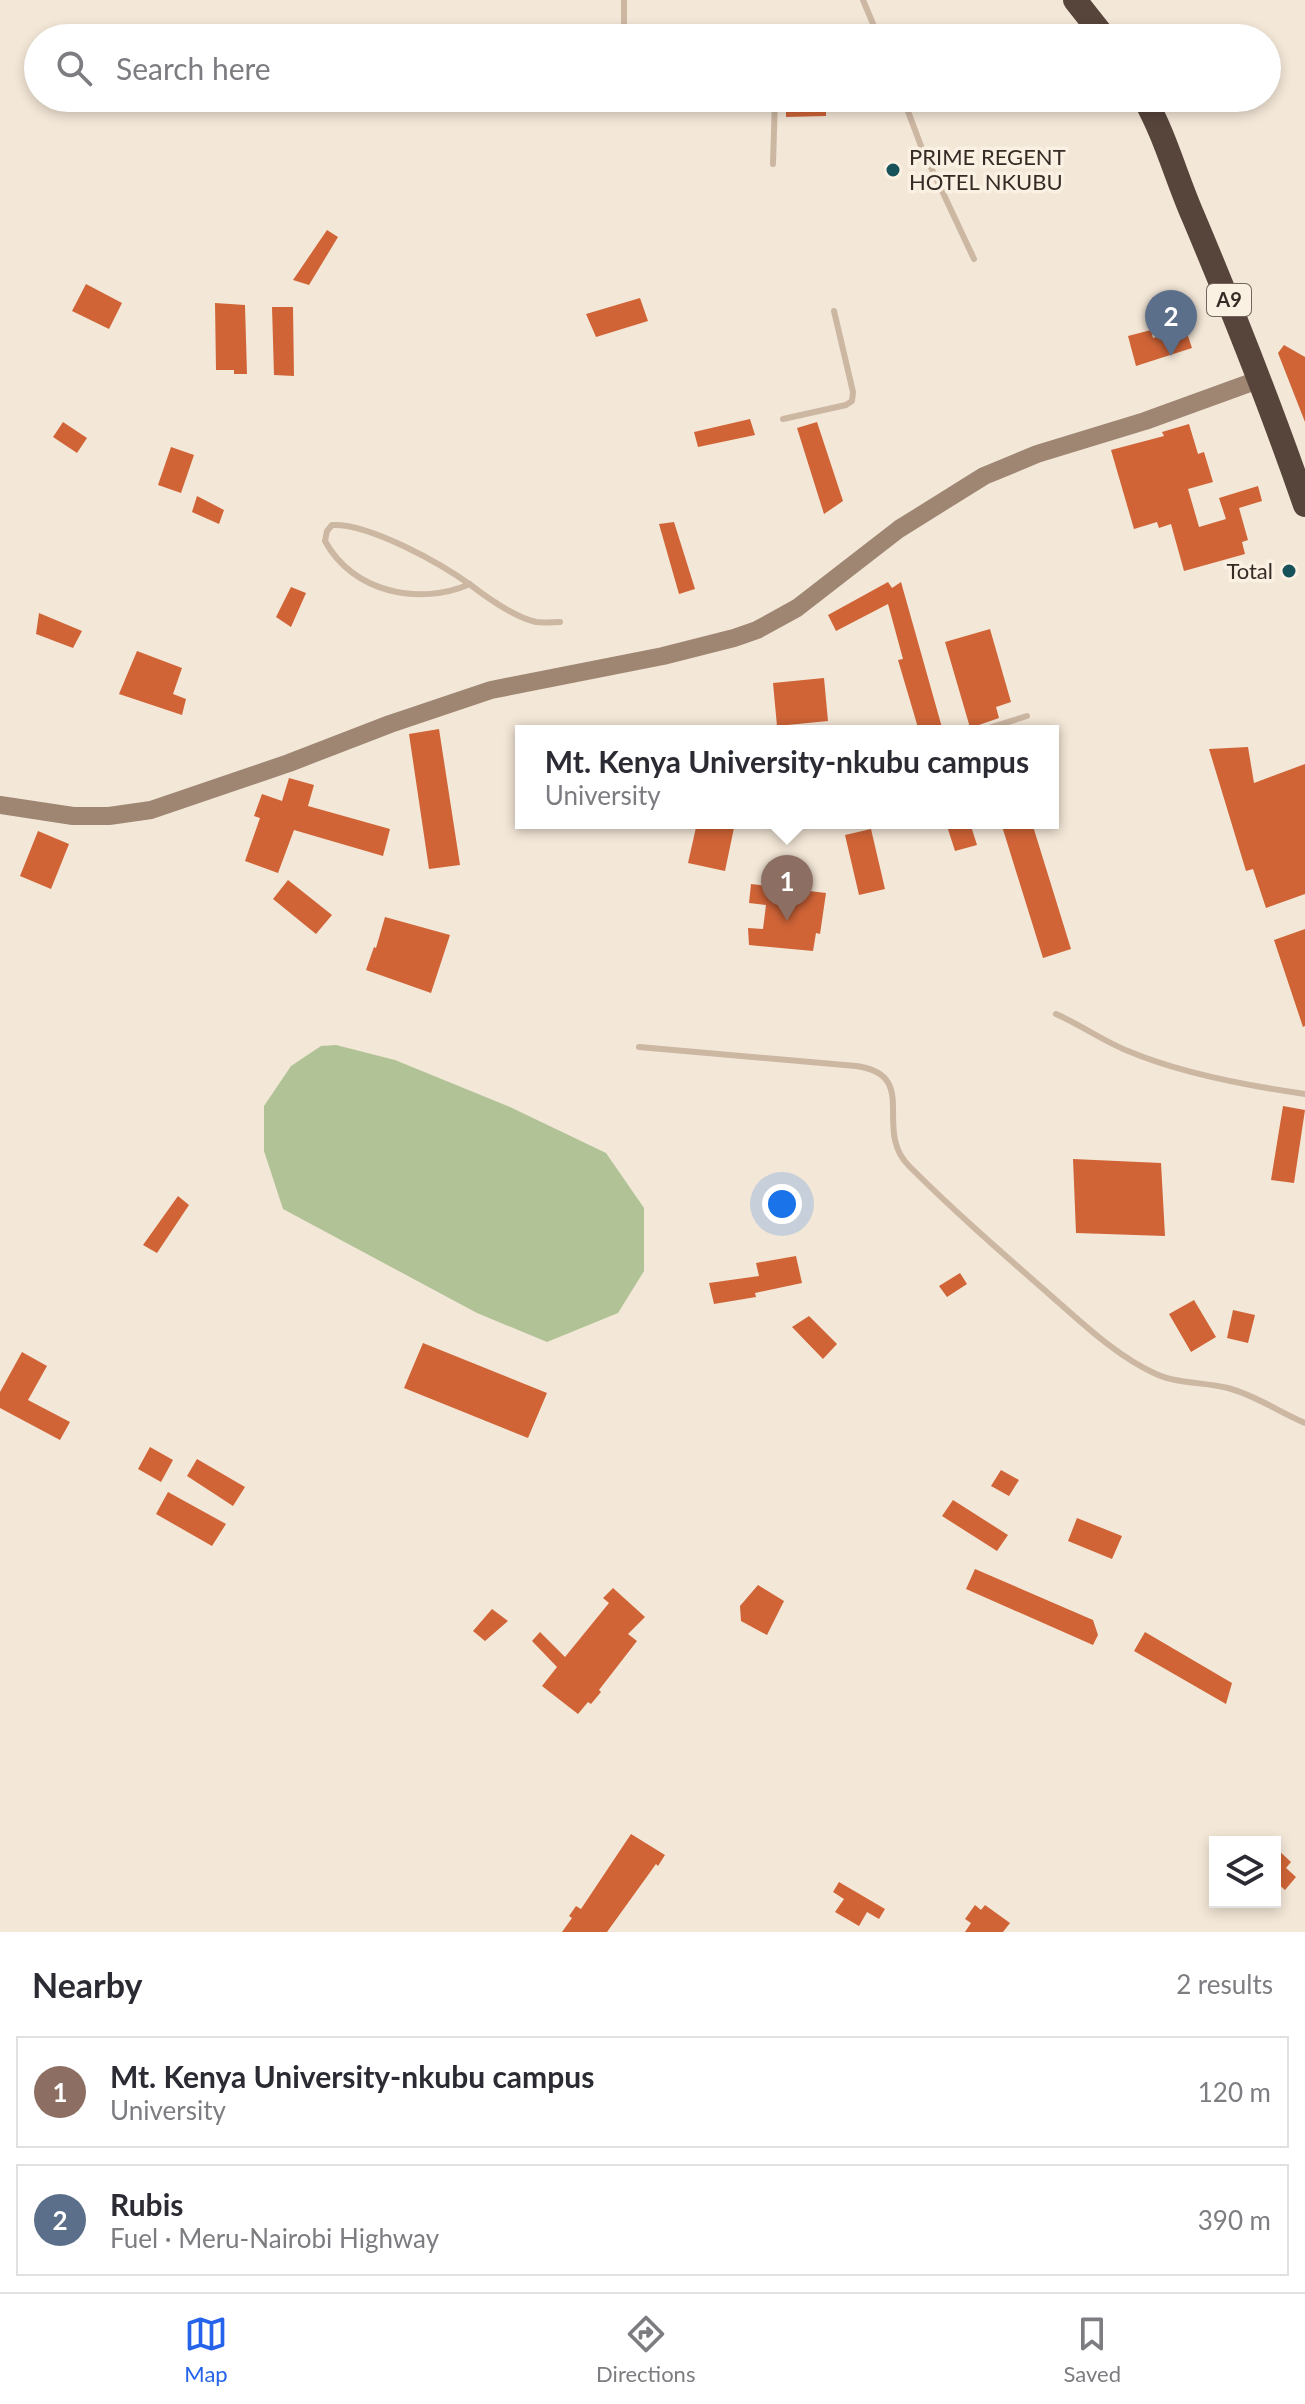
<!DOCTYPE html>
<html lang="en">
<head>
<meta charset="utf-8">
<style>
	body { margin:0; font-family:Lato,sans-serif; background:#f7f7f7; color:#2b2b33 }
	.controls { position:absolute; right:24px; bottom:24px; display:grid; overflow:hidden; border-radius:0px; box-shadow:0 4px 12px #0003 }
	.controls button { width:72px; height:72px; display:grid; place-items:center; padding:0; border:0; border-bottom:2px solid #e1e1e2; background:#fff; color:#2b2b33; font:40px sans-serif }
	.you { position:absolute; left:782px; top:1204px; width:28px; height:28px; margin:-20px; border:6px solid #fff; border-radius:50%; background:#1a73e8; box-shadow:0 0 0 12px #1a73e833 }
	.badge { display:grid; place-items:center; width:52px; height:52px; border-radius:50%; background:#2563eb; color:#fff; font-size:26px; font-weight:700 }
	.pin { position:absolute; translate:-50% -66px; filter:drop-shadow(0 2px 4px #0008) }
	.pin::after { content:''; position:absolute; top:42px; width:28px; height:24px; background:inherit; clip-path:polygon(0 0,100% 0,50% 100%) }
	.popup { position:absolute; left:515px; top:725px; width:544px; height:104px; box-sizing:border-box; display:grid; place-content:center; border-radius:0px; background:#fff; filter:drop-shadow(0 2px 6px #0005); font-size:26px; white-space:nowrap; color:#7c7c81 }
	.popup b { font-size:30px; color:#2b2b33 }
	.popup::after { content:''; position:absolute; left:50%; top:100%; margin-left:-16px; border:16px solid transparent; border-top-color:#fff }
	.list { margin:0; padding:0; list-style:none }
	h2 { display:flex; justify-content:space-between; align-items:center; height:104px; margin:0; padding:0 32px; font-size:34px }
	h2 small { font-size:26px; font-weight:400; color:#7c7c81 }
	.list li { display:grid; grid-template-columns:52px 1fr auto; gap:24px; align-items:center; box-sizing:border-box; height:112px; margin:0 16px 16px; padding:0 16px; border:2px solid #e1e1e2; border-radius:0px }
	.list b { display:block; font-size:30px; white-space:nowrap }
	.list p { margin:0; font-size:26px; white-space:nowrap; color:#7c7c81 }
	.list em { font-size:26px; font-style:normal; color:#7c7c81 }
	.icon { flex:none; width:44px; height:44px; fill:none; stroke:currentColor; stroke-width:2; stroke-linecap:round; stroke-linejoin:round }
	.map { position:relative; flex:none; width:1305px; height:1932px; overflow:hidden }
	.search { position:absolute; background:#fff; box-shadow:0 4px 12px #0003; left:24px; right:24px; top:24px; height:88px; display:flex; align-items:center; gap:20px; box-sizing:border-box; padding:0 28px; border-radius:44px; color:#7c7c81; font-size:30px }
	.sheet { height:360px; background:#fff }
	nav { display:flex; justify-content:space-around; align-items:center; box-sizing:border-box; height:112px; border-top:2px solid #e1e1e2; background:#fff; font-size:22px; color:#7c7c81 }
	nav a { display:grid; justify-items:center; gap:4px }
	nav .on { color:#2563eb }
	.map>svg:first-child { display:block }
	.green { fill:#b1c396 }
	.building { fill:#d06437 }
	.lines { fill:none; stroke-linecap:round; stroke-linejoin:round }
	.lane { stroke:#ccb7a2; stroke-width:6 }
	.secondary { stroke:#9f8673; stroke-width:18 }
	.highway { stroke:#57453b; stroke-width:24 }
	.poi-dot { fill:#17525a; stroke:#faf1e3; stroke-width:3 }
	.labels { text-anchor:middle; stroke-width:7; stroke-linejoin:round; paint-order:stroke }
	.shield { fill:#faf1e3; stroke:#71665e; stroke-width:2 }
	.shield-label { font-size:20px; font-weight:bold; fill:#362b25 }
	.poi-label { font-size:22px; fill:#362b25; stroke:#faf1e3; text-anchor:start }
</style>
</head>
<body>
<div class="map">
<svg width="1305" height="1932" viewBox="0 0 1305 1932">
	<rect width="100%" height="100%" fill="#f3e7d7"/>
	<path class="green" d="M336,1045L395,1060L510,1107L606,1153L644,1208V1271L618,1313L547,1342L477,1313L283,1209L264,1151V1106L291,1066L321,1046Z"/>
	<path class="building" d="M786,98H826V116L786,117Z
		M327,230L338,237L309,285L293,280Z
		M86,284L122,303L109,329L72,311Z
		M640,298L648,321L596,337L586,314Z
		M215,303L245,305L247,374H234V370H216Z
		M272,307H293L294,376L274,375Z
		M1185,327L1192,348L1136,366L1128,336L1151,330L1153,338Z
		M1284,345L1305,357V422L1278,353Z
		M750,419L755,435L698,447L694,432Z
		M63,422L87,438L77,453L53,437Z
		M817,422L843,501L824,514L797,428Z
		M1189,424L1198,454L1204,452L1213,482L1188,489L1199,527L1226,519L1219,498L1258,486L1262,501L1239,508L1248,540L1242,542L1245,554L1184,571L1171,524L1159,528L1157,522L1134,529L1111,450L1164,436L1162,432Z
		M171,447L194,455L181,493L158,485Z
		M197,496L224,510L219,524L192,512Z
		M674,522L695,589L679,594L659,524Z
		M888,582L892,588L901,582L943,731H919L898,660L903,659L888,604L836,631L828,615Z
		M291,587L306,593L291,627L276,617Z
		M39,613L82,631L73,648L36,634Z
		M990,629L1011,702L996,707L999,718L976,726L971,731L945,642Z
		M137,651L182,668L173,694L186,699L182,715L119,694Z
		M824,678L828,721L777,726L773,683Z
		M439,729L460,865L429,869L409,734Z
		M1248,747L1254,783L1305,764V894L1266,908L1253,869L1246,871L1209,749Z
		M289,778L314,785L308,806L390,829L383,856L294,830L278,873L245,861L260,818L254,816L262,794L282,801Z
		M697,823H735L725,871L688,863Z
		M946,823H970L977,845L955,851Z
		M1001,823H1032L1071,949L1043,958Z
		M871,829L885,889L859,895L845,835Z
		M38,831L69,844L51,889L20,876Z
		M288,880L332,915L316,934L273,899Z
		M751,884L826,893L820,934L816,933L813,951L749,945L748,928L763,929L766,905L749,903Z
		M385,917L450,935L431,993L366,970L374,947L376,948Z
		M1305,929V1026L1303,1027L1274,940Z
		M1283,1106L1305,1110L1294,1183L1271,1180Z
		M1073,1159L1161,1163L1165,1236L1076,1233Z
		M178,1196L189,1205L157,1253L143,1245Z
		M796,1256L802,1283L755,1293L756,1297L714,1304L709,1283L759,1276L756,1263Z
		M960,1273L967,1284L947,1297L939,1286Z
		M1194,1300L1216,1337L1191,1352L1169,1314Z
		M1233,1310L1255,1315L1248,1343L1227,1338Z
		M809,1316L837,1344L823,1359L792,1327Z
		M423,1343L547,1393L528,1438L404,1388Z
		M22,1352L47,1366L28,1400L70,1422L60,1440L0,1408V1392Z
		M150,1447L173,1460L161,1482L138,1469Z
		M197,1459L245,1487L233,1506L187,1476Z
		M1001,1470L1019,1480L1009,1496L991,1486Z
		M168,1492L226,1524L212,1546L156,1514Z
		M953,1500L1008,1535L997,1551L942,1516Z
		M1077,1518L1122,1536L1112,1559L1068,1541Z
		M975,1569L1093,1620L1098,1635L1093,1645L966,1589Z
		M758,1585L784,1601L767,1635L741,1621L740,1606Z
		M613,1588L645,1617L628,1634L637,1641L599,1690L601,1692L591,1704L588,1702L578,1714L542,1686L557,1667L532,1641L540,1632L565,1657L609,1603L603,1598Z
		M492,1609L508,1621L485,1641L473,1631Z
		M1145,1632L1232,1683L1226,1704L1134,1651Z
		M631,1834L665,1855L658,1866L656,1864L607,1932H562L572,1918L569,1916L576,1906L581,1909Z
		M1275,1847L1291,1862L1286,1868L1296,1877L1285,1890L1275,1881Z
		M839,1882L885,1909L879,1919L867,1912L859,1926L835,1912L844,1899L833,1892Z
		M975,1905L981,1910L985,1905L1010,1923L1003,1932H965L971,1923L965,1919Z"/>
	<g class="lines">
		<path class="lane" d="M863,0L879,38
			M624,38V0
			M903,98L921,146L974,259
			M773,164L775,98
			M783,419L846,405L852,401L853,392L834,311
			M470,584C420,606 353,593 325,541L327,531L332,525C369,523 442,564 472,586C489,599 514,617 536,622C544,623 553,622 560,622
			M979,731L1027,716
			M1056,1014C1081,1025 1103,1041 1128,1051C1180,1073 1249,1086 1305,1094
			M639,1047L856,1066C921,1075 872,1129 909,1166C954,1211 1001,1252 1049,1294C1081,1322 1116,1356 1156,1374C1178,1384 1204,1382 1228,1388C1255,1395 1279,1412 1305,1423"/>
		<path class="secondary" d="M0,805L73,816H109L151,810L289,763L390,724L491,690L663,656L734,638L757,630L797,608L899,529L984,476L1037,454L1145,421L1258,380"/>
		<path class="highway" d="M1075,0L1105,38
			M1144,98C1165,135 1176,177 1193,216C1233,311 1271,407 1305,505"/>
	</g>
	<g class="poi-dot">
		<circle cx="893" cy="170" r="8"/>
		<circle cx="1289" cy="571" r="8"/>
	</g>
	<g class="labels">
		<rect class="shield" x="1207" y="284" width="44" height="32" rx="6"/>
		<g class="shield-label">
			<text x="1229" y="307">A9</text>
		</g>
		<g class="poi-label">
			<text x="909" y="165">PRIME REGENT<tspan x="909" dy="25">HOTEL NKUBU</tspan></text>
			<text x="1273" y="579" text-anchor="end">Total</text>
		</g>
	</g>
</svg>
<div class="controls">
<button><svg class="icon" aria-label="layers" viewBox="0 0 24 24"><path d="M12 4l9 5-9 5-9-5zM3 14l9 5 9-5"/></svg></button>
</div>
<div class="you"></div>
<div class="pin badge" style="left:787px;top:921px;background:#8d6e63">1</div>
<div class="popup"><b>Mt. Kenya University-nkubu campus</b>University</div>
<div class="pin badge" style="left:1171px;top:356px;background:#5c6f8a">2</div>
<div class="search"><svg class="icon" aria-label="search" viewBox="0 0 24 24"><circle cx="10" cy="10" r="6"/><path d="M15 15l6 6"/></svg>Search here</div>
</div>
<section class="sheet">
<h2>Nearby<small>2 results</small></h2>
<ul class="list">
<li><span class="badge" style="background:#8d6e63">1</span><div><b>Mt. Kenya University-nkubu campus</b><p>University</p></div><em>120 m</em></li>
<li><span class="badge" style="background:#5c6f8a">2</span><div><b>Rubis</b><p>Fuel · Meru-Nairobi Highway</p></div><em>390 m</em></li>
</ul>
</section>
<nav>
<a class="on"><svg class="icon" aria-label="map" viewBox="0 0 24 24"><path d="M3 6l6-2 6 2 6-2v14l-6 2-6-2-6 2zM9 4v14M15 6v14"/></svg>Map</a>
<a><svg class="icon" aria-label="directions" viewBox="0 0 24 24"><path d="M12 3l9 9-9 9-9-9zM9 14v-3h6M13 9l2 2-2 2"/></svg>Directions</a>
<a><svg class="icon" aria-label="saved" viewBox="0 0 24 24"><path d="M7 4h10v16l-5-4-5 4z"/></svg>Saved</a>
</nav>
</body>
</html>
